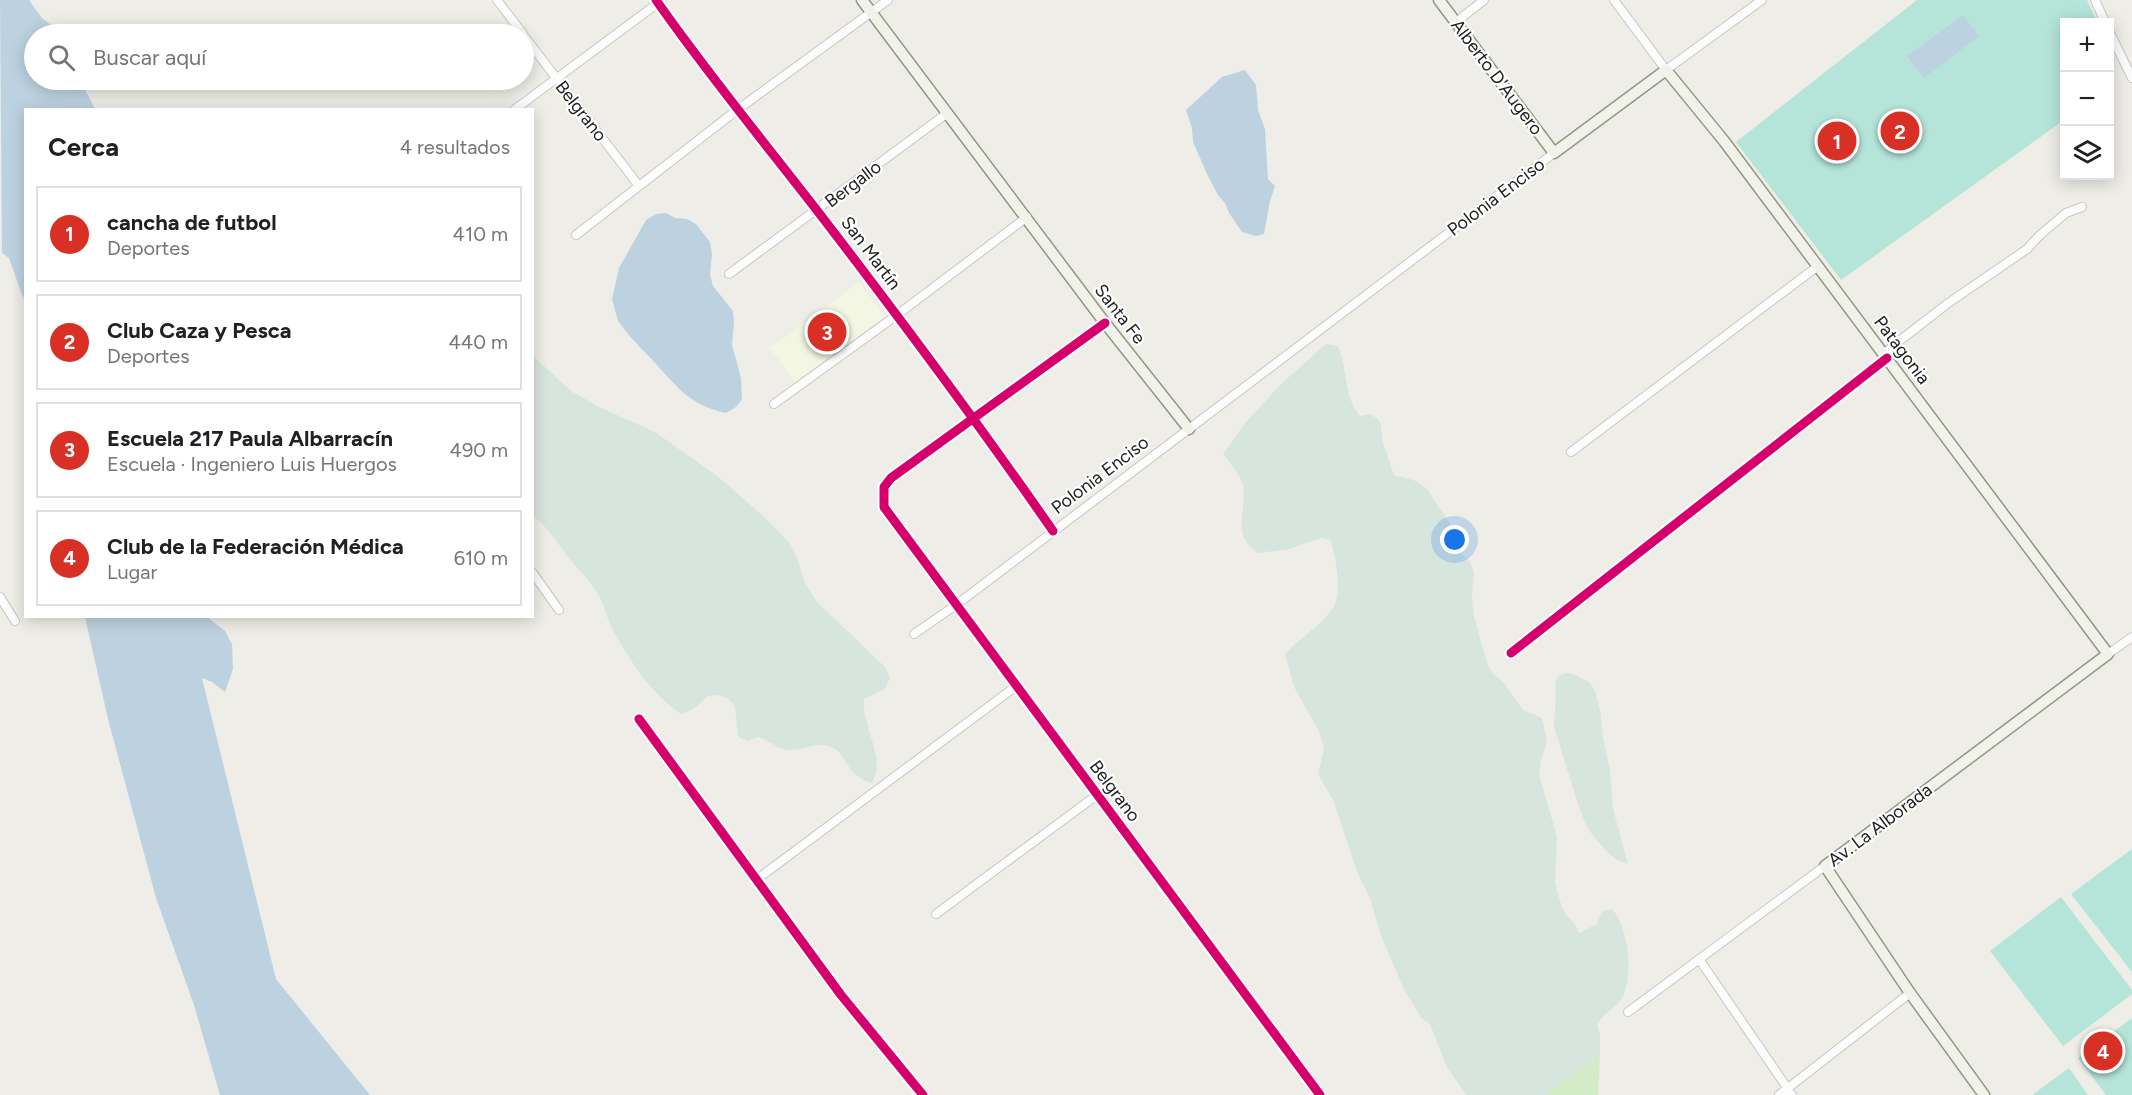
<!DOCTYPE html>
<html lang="es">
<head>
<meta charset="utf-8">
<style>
	body { margin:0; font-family:Figtree,sans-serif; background:#f6f6f6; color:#202124 }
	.controls { position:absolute; right:18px; top:18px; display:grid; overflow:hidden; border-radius:0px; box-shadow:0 3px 15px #0003 }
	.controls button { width:54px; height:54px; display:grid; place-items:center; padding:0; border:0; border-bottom:2px solid #e0e0e0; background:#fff; color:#202124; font:30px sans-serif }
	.you { position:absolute; left:1455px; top:540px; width:21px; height:21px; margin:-15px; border:4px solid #fff; border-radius:50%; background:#1a73e8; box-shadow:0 0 0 9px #1a73e833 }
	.badge { display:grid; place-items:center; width:39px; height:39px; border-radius:50%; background:#d93025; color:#fff; font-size:20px; font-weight:700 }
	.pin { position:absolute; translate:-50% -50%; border:3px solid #fff; box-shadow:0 2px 6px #0006 }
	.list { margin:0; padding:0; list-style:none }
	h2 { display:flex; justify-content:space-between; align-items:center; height:78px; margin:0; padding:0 24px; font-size:26px }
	h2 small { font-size:20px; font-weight:400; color:#757577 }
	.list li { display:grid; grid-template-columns:39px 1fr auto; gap:18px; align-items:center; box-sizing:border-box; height:96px; margin:0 12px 12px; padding:0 12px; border:2px solid #e0e0e0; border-radius:0px }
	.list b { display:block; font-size:22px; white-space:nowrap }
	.list p { margin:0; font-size:20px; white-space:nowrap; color:#757577 }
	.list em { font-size:20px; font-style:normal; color:#757577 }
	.icon { flex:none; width:33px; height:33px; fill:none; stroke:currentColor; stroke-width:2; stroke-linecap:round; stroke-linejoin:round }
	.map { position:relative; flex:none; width:2132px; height:1095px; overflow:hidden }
	.search { position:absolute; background:#fff; box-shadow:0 3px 15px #0003; left:24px; top:24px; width:510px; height:66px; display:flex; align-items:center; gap:15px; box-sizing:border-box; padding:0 21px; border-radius:33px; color:#757577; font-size:22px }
	.panel { position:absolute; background:#fff; box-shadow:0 3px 15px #0003; left:24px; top:108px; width:510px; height:510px; border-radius:0px }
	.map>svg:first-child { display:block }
	.education { fill:#f4f6e4 }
	.grass { fill:#d4ebc8 }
	.wetland { fill:#d7e5df }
	.pitch { fill:#b5e4d9 }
	.water { fill:#bdd2e0 }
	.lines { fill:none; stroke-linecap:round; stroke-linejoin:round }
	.minor-casing { stroke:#c7c6c4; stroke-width:10 }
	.secondary-casing { stroke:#929880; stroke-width:13 }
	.minor { stroke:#fcfcfc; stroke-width:8 }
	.secondary { stroke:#f1f3eb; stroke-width:10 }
	.cycleway-casing { stroke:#fff; stroke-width:13 }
	.cycleway { stroke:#d6006c; stroke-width:9 }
	.labels { text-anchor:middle; stroke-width:4.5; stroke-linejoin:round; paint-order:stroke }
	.street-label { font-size:18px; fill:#202020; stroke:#fff }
</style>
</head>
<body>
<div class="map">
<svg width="2132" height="1095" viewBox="0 0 2132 1095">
	<rect width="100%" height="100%" fill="#eeede8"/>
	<path class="education" d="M859,282L885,316L795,382L770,348Z"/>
	<path class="grass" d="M1600,1054L1598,1095H1544Z"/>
	<path class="wetland" d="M1326,344L1338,346C1348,369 1343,396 1360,416L1371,414L1380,421L1383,443L1394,475L1416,481L1426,488L1451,525L1450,536L1454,546L1469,560L1474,572L1472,596L1474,616L1487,663L1493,674L1503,682L1523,710L1542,718L1547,742L1541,759L1539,774L1557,837L1555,883L1561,904L1566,915L1575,924L1579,933L1597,924L1602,911L1612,909C1628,927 1633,971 1624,994C1619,1007 1603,1012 1597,1025L1600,1035V1054L1544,1095H1466L1447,1067L1430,1024L1421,1018L1404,989L1381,936L1371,901L1356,869L1334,802L1318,774L1324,749L1319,731L1294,687L1285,654C1299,638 1327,622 1335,604C1342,589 1335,556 1331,540L1321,538L1289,549L1258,553C1228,533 1250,510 1242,482C1238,472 1230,463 1223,454L1246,422L1280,385Z
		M532,355L571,391L601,408L655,432L717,476L762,515L788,541L798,560L805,583L818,603L885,667L890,678L885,689L864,699C861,726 887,758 872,783C843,775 848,752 831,747C816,741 803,751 789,750C778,749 768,740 758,737L748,741L738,737L735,706L727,698L718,695L708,696L692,710L681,714C653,696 627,657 612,628C606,617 604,604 598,594C590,580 578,570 569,558C557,543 548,527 533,516Z
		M1565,673L1573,674L1589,682L1595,691L1601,714L1603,737L1610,771L1613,809L1628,864L1618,860L1609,854L1594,837L1587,827L1579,807L1554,727L1556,694L1555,684L1557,677Z"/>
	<path class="pitch" d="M1917,0H2087L2097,22H2064V120L1841,280L1736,142Z
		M2132,849V972L2071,894Z
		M2061,897L2132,990V994L2063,1046L1990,951Z
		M2132,1018V1095H2106L2078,1058Z
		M2069,1068L2088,1095H2032Z"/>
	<path class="water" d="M0,0H29L42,18L52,26L57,34H34V80H80L95,109L26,110L25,299L22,295L9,258L2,253Z
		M1963,15L1979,36L1924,78L1907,56Z
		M1245,70L1256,85L1258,110L1265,129L1268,179L1275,186L1270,201L1264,234L1256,236L1242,232L1229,213L1225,203L1218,195L1207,174L1193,142L1192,128L1186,110L1222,77Z
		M666,213L675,218L687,219L696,224L710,242L712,254L710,275L713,286L733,311L734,322L732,345L741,378L742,399L736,407L726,413C690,405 679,389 656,364C645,352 634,342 624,329L618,321L612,299L619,268L646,220L656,214Z
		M85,617H207L225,631L232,644L233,669L225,692L212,682L202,678L276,979L370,1095H220L194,1005L156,898L108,719Z"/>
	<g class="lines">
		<defs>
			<path id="minor" d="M497,0L523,34
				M656,0C707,73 764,142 819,213C899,317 978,423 1053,531
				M1614,0L1666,70L1762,0
				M2095,0L2105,22
				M1456,22L1484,0
				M2110,33L2132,78
				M524,36L639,186
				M514,110L662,0
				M576,235L737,110L888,0
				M729,274L946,114
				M1105,323L891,478L884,487V507L1320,1095
				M1898,342L1947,304L2027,249L2040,235L2066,213L2082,207
				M1884,354L1893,346
				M774,404L897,315L1027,217
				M1571,452L1818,266
				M532,572L559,610
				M0,597L15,621
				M914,634L956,605L1554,153
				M1511,653L1887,358
				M2108,654L2132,637
				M639,719L841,995L923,1095
				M756,880L1015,687
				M936,914L1097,795
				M1699,959L1792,1095
				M1628,1012L1825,866
				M1779,1095L1910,993"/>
			<path id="secondary" d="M862,0L1105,323L1189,429
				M1439,0L1554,153L1666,70L1724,141L2108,654L1825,866L1910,993L1984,1095"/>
		</defs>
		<use href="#minor" class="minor-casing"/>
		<use href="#secondary" class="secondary-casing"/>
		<use href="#minor" class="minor"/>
		<use href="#secondary" class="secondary"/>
		<defs>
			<path id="cycleway" d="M656,0C707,73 764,142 819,213C899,317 978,423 1053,531
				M1105,323L891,478L884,487V507L1320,1095
				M1511,653L1887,358
				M639,719L841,995L923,1095"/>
		</defs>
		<use href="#cycleway" class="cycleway-casing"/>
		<use href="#cycleway" class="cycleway"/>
	</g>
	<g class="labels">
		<g class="street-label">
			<text transform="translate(1497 77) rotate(53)" y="6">Alberto D'Augero</text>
			<text transform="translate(581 111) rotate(52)" y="6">Belgrano</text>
			<text transform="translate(853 184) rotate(-37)" y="6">Bergallo</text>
			<text transform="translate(1496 197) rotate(-37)" y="6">Polonia Enciso</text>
			<text transform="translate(871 253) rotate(53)" y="6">San Martín</text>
			<text transform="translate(1120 314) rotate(52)" y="6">Santa Fe</text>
			<text transform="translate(1902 350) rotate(53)" y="6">Patagonia</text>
			<text transform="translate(1100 475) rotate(-37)" y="6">Polonia Enciso</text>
			<text transform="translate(1115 791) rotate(53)" y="6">Belgrano</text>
			<text transform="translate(1880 825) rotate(-37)" y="6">Av. La Alborada</text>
		</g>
	</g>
</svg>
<div class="controls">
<button>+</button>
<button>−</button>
<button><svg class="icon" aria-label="layers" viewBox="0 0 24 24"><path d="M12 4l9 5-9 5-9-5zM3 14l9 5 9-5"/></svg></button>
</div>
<div class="you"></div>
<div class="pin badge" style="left:1837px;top:141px">1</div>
<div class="pin badge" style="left:1900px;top:131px">2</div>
<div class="pin badge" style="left:827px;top:332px">3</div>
<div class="pin badge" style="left:2103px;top:1051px">4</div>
<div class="search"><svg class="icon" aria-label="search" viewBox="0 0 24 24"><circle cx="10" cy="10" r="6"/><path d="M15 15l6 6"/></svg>Buscar aquí</div>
<section class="panel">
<h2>Cerca<small>4 resultados</small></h2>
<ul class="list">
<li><span class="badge">1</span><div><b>cancha de futbol</b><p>Deportes</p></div><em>410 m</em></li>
<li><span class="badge">2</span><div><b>Club Caza y Pesca</b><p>Deportes</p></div><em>440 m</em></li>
<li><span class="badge">3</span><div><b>Escuela 217 Paula Albarracín</b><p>Escuela · Ingeniero Luis Huergos</p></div><em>490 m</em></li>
<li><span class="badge">4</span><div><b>Club de la Federación Médica</b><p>Lugar</p></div><em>610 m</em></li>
</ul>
</section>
</div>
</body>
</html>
